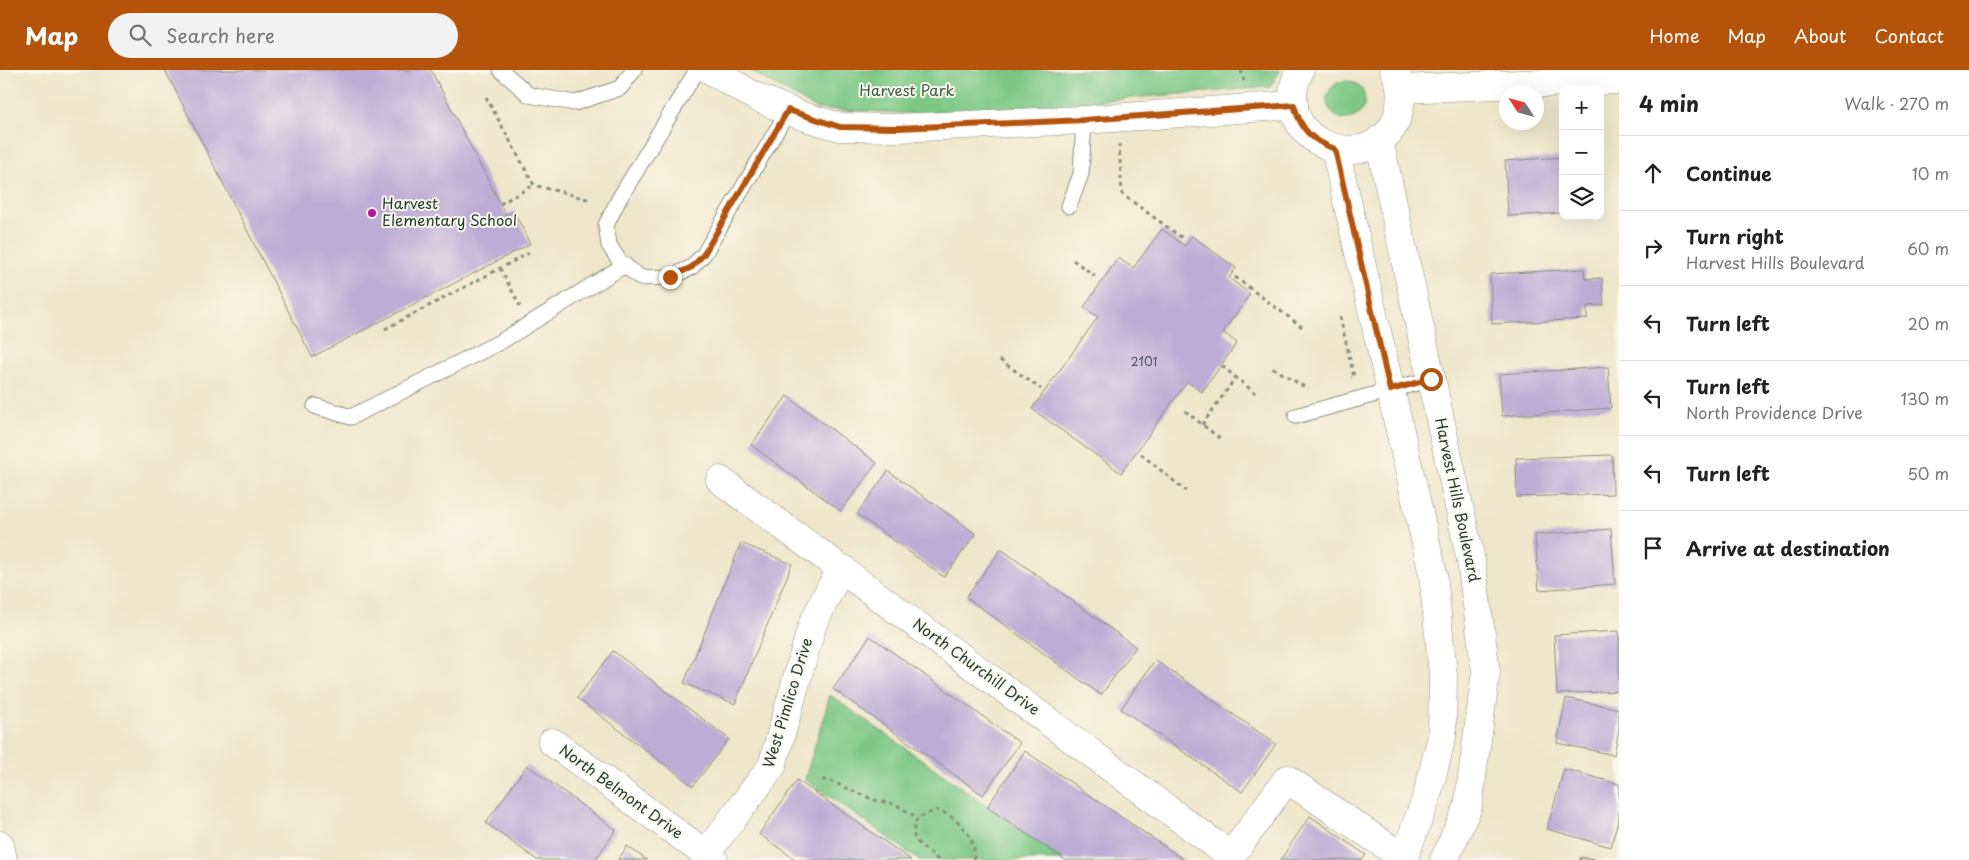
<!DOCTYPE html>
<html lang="en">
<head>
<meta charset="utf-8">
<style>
	body { margin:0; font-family:"Playpen Sans",sans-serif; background:#f2f2f2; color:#222 }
	.controls { position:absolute; right:15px; top:15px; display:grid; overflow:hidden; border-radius:10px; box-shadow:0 5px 20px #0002 }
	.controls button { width:45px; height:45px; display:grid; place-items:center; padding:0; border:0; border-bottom:1px solid #e0e0e0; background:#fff; color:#222; font:25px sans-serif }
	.compass { position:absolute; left:1499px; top:15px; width:45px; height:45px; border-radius:50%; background:#fff; box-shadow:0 5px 20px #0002; rotate:306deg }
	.stop { position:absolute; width:15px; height:15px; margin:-11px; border:4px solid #b45309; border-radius:50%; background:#fff }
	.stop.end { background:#b45309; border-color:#fff; box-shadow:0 1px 5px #0008 }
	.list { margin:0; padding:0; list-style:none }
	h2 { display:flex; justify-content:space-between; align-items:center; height:65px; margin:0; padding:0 20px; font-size:21px }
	h2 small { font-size:16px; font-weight:400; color:#767676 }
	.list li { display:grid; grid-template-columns:32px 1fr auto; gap:15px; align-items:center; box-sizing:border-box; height:75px; padding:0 20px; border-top:1px solid #e0e0e0 }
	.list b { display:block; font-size:19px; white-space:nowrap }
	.list p { margin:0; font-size:16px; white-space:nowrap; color:#767676 }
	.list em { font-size:16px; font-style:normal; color:#767676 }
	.icon { flex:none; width:28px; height:28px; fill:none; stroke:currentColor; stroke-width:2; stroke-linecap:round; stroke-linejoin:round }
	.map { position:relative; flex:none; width:1619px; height:790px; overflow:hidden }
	header { display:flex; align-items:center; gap:30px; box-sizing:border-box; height:70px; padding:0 25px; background:#b45309; color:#fff }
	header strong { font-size:24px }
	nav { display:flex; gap:28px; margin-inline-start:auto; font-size:18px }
	.search { width:350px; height:45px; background:#f2f2f2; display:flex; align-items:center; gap:12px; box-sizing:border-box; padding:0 18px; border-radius:28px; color:#767676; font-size:19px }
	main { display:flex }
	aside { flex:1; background:#fff }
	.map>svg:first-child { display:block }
	.green { fill:#7dc885; stroke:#4e825c }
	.building { fill:#bdacd5 }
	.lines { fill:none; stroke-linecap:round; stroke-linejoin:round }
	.service-casing { stroke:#87917e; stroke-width:17 }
	.minor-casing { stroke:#87917e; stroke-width:29 }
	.tertiary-casing { stroke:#87917e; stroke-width:29 }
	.path { stroke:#87917e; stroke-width:3; stroke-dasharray:4 4; stroke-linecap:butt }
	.service { stroke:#fff; stroke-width:15 }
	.minor { stroke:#fff; stroke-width:28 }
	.tertiary { stroke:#fff; stroke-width:28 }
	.route { stroke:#b45309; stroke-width:6 }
	.poi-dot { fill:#b5179e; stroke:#fbf7ec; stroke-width:2 }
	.labels { text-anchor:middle; stroke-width:4; stroke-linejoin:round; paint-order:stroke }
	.number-label { font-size:12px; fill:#46595c }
	.park-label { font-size:15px; fill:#366048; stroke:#fbf7ec }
	.poi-label { font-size:15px; fill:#1f3d34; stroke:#fbf7ec; text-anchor:start }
	.street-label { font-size:15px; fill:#1f3d34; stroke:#fbf7ec }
</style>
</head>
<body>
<header>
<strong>Map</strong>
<div class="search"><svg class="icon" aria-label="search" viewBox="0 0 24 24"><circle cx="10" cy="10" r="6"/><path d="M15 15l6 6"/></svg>Search here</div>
<nav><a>Home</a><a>Map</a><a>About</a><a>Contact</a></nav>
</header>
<main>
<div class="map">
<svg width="1619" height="790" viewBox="0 0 1619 790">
	<rect width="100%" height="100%" fill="#fbf7ec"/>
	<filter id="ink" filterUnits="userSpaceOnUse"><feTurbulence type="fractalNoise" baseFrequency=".02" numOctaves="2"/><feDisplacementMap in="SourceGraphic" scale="10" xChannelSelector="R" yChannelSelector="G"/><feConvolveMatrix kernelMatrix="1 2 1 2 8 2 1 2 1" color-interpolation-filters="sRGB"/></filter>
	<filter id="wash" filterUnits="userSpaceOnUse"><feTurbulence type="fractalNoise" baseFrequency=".0096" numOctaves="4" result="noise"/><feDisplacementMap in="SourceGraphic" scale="20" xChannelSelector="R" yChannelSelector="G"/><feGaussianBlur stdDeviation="1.12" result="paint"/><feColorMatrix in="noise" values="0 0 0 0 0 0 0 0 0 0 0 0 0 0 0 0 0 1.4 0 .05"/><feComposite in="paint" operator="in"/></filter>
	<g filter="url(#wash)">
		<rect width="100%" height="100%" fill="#efe5c9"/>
		<path class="green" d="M749,0H1281L1270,17L927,44L817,39Z
			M1327 30a19 19 0 1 1 38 0a19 19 0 1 1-38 0Z
			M830,625L1064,790H919L805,709Z"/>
		<g id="blocks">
			<path class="building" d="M165,0H431L506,145L514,141L530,174L312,287Z
				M1563,87V143L1508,146L1505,91Z
				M1162,159L1185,176L1192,166L1236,198L1229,208L1250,224L1223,262L1237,273L1202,322L1187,312L1121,403L1032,339L1098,247L1084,237L1118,188L1133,198Z
				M1584,199L1585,209L1602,208L1604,235L1587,236V249L1492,254L1490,204Z
				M1608,297L1611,338L1502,346L1499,304Z
				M787,326L877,393L841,441L751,375Z
				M1612,385L1613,424L1517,427L1516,388Z
				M888,401L976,464L944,507L857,444Z
				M1611,459L1615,514L1539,520L1535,465Z
				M741,473L792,494L735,634L684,613Z
				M1001,479L1136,577L1101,625L966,527Z
				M1619,561V621L1557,624L1554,565Z
				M870,566L1020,673L983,725L833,619Z
				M613,581L729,669L693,716L577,628Z
				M1155,590L1276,674L1242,722L1121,639Z
				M1566,628L1619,639V659L1614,685L1557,673Z
				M1025,681L1184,790H1065L987,737Z
				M527,695L616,760L595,790H537L486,753Z
				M1564,699L1619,714V747L1611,777L1547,759Z
				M797,710L911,790H796L759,764Z
				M1310,746L1366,785L1362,790H1280Z
				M627,776L647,790H618Z
				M1581,787L1594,789V790H1580Z"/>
		</g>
	</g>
	<g filter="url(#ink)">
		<use href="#blocks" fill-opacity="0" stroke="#87917e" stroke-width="1"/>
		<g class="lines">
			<defs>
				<path id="service" d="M501,0L529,25L575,33L620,18L634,0
					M697,0L619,129L606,155L609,175L620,192L641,208L671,207L692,197L704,184L788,41
					M1069,136L1081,104L1084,50
					M315,336L351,347L500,272L625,195
					M1296,346L1431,309"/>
				<path id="minor" d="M710,0L756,27L802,46L840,57L898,58L1084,50L1294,35
					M1401,19L1619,10
					M720,410L1231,786
					M552,672L714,790
					M0,775L3,790
					M706,784L772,696L812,556L831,517L843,499
					M1228,790L1287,709L1404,788"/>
				<path id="tertiary" d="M1300,0C1263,75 1380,114 1399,41C1402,27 1401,12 1394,0
					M1379,70L1471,491L1486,602L1468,737L1444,790
					M1335,79L1433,504L1443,605L1442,666L1427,726L1403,790"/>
			</defs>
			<use href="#service" class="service-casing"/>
			<use href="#minor" class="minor-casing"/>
			<use href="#tertiary" class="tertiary-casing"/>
			<path class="path" d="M1241,0L1244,11
				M486,27L534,115L591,130
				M1119,74L1122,124L1185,170
				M500,134L534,115
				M1073,190L1095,206
				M500,198L520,236
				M1235,207L1302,257
				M1340,247L1354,307H1351
				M385,259L529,183
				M1000,290L1041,319
				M1222,296L1255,323
				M1273,298L1308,319
				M1185,341L1222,370
				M1202,355L1236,307
				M1141,384L1186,421
				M822,710H828L874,730L895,734L918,748
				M938,790C924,775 905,773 918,748L936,740C955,744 980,770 973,790"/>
			<use href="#service" class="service"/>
			<use href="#minor" class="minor"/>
			<use href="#tertiary" class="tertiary"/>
		</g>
	</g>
	<g class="lines" filter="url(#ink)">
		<path class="route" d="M670,207L692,197L704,184L788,40L840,57L898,58L1084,50L1294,35C1301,60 1311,70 1335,79L1390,320L1431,309"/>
	</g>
	<circle class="poi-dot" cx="372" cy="143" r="5"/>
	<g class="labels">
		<g class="number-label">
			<text x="1144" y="296">2101</text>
		</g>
		<g class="park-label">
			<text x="907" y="26">Harvest Park</text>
		</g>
		<g class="poi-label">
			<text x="382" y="139">Harvest<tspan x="382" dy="17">Elementary School</tspan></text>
		</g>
		<g class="street-label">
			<text transform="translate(1457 430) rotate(78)" y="5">Harvest Hills Boulevard</text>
			<text transform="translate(976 597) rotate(36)" y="5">North Churchill Drive</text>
			<text transform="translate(788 633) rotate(-73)" y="5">West Pimlico Drive</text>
			<text transform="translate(621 722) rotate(36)" y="5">North Belmont Drive</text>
		</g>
	</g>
</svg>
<div class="controls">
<button>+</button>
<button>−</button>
<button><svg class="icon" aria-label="layers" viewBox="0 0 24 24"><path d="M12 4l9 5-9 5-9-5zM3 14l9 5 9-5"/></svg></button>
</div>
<svg class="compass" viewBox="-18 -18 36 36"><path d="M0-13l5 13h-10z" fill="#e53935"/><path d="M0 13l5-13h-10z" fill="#767676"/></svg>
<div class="stop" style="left:1431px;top:309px"></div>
<div class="stop end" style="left:670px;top:207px"></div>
</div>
<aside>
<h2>4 min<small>Walk · 270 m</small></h2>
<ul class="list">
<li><svg class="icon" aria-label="ahead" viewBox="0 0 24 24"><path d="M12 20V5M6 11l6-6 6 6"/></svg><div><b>Continue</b></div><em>10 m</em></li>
<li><svg class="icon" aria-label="right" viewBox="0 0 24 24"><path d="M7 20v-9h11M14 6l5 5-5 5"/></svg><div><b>Turn right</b><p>Harvest Hills Boulevard</p></div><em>60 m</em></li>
<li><svg class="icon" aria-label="left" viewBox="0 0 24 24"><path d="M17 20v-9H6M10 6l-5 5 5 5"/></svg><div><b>Turn left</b></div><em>20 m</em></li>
<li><svg class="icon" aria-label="left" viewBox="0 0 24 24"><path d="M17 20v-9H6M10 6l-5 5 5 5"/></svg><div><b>Turn left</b><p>North Providence Drive</p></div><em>130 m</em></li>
<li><svg class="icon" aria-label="left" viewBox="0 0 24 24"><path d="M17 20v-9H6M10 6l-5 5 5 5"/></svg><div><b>Turn left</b></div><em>50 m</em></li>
<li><svg class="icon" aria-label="arrive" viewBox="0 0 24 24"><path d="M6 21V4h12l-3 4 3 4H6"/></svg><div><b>Arrive at destination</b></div></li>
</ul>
</aside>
</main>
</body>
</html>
